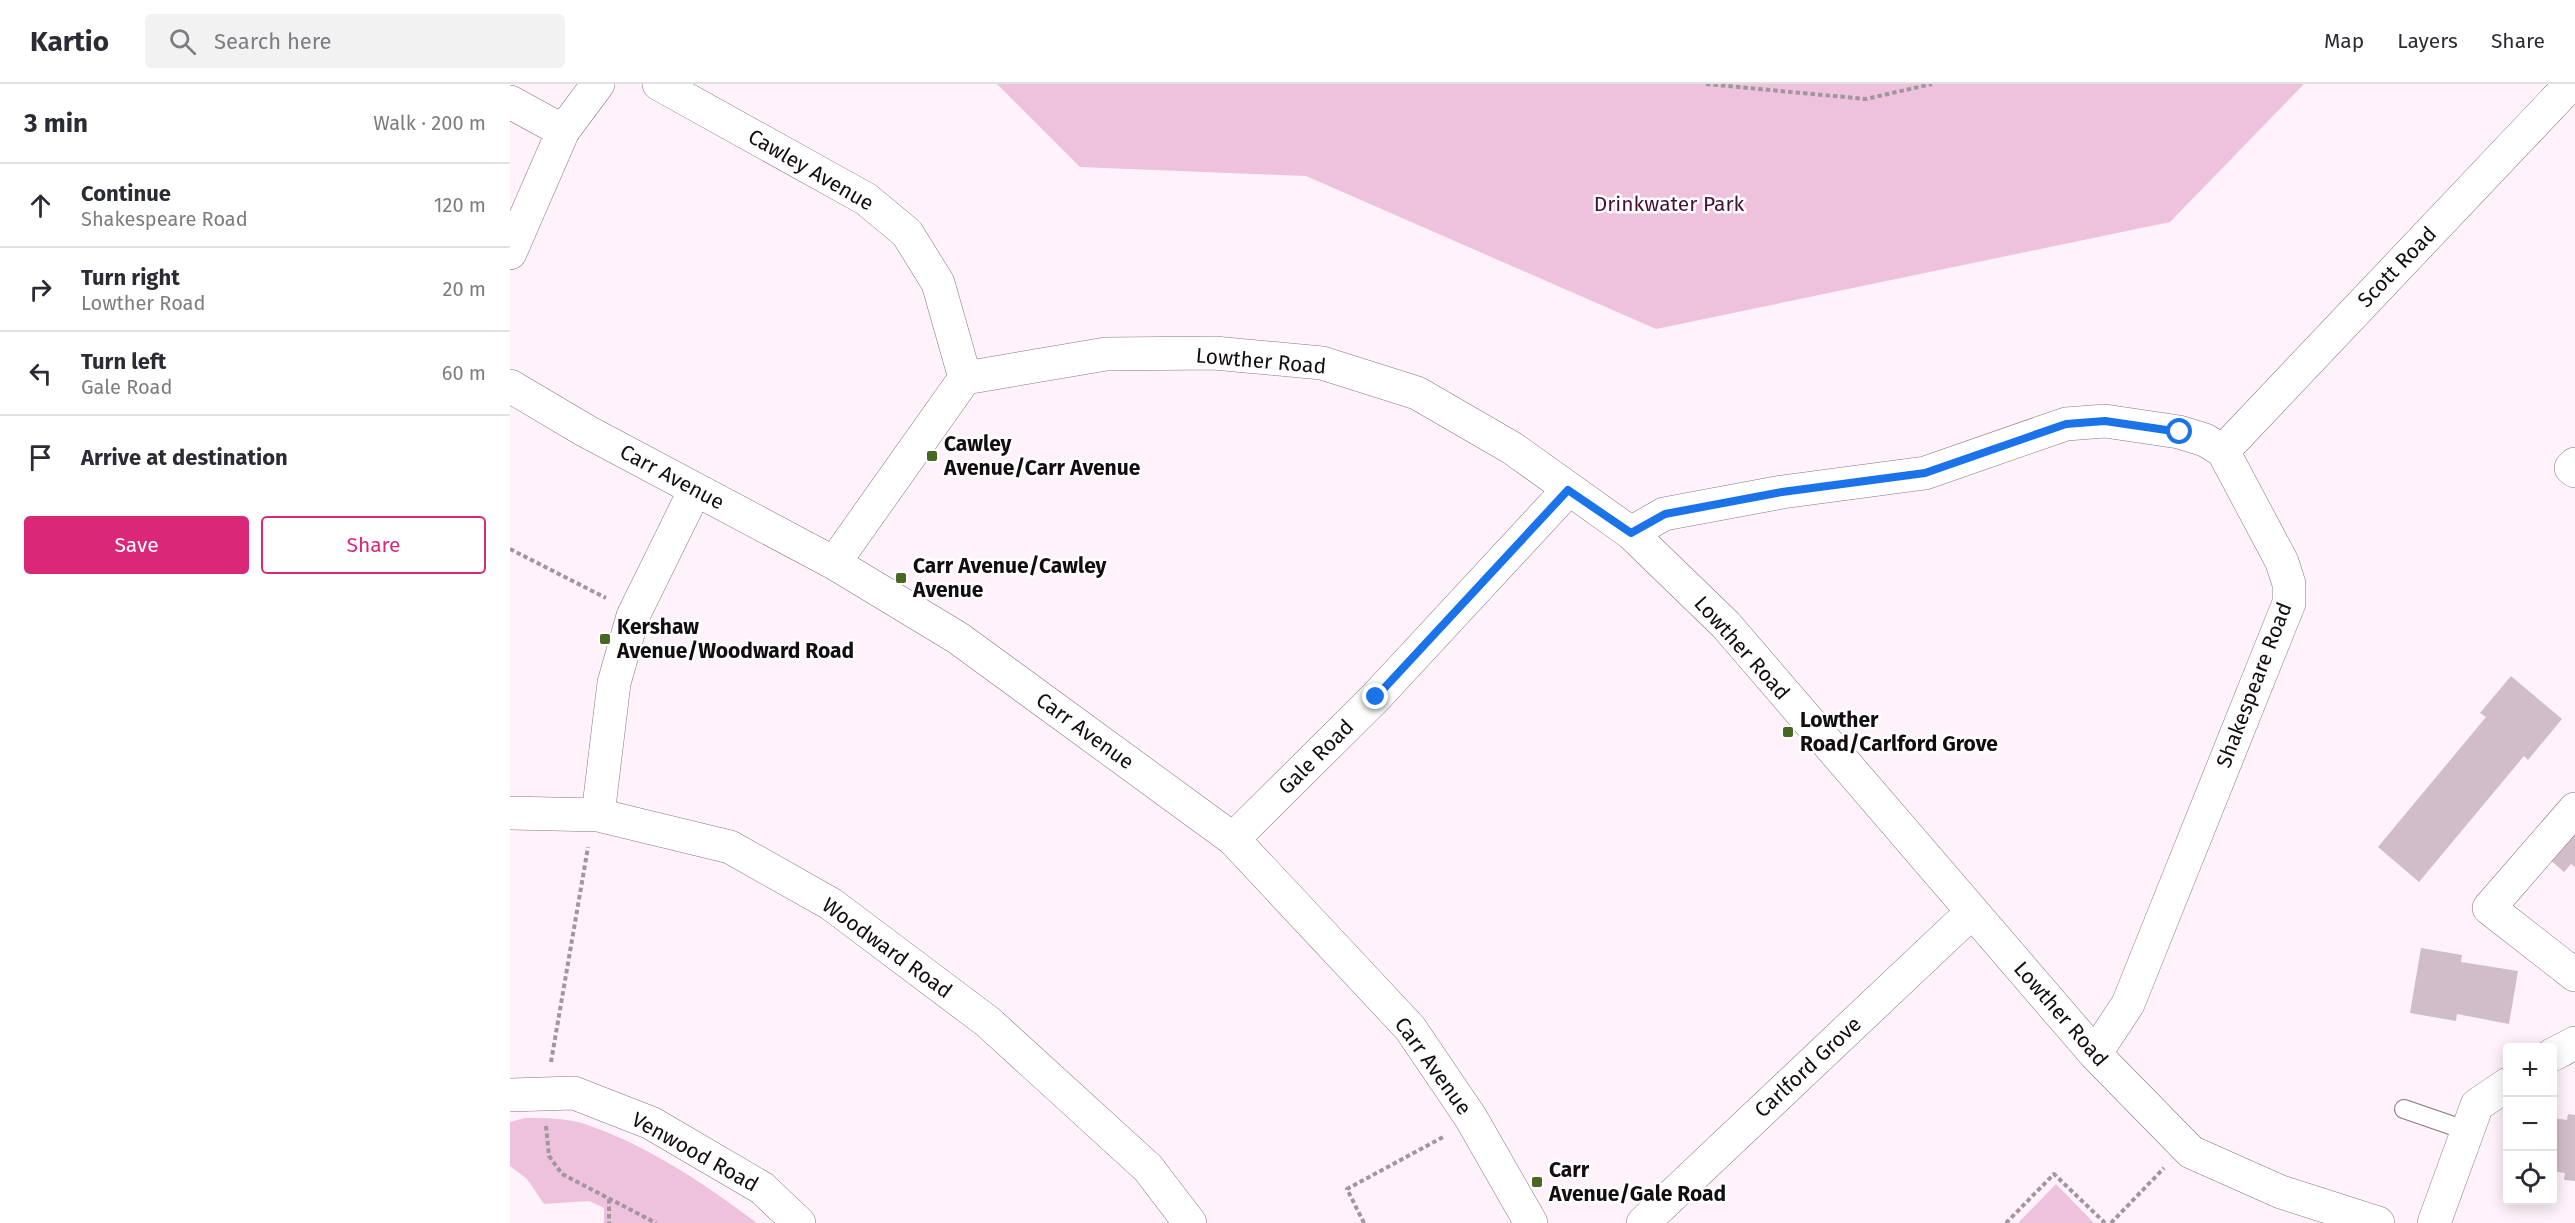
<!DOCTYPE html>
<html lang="en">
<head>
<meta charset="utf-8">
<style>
	body { margin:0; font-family:"Fira Sans",sans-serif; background:#f2f2f3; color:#2b2b33 }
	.controls { position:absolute; right:18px; bottom:18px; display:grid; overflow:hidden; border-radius:6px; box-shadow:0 3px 15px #0003 }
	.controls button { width:54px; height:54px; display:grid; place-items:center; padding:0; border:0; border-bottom:2px solid #e1e1e2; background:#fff; color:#2b2b33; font:30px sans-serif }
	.stop { position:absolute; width:18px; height:18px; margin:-14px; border:4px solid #1a73e8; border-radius:50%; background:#fff }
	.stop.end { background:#1a73e8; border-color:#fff; box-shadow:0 2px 6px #0008 }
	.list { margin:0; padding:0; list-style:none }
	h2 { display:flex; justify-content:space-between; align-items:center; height:78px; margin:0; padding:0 24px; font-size:26px }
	h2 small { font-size:20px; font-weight:400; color:#7c7c81 }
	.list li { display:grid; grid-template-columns:39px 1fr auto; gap:18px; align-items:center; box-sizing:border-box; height:84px; padding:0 24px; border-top:2px solid #e1e1e2 }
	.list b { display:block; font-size:22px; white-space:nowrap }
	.list p { margin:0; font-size:20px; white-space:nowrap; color:#7c7c81 }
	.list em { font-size:20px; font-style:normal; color:#7c7c81 }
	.actions { display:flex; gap:12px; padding:18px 24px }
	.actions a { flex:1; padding:14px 0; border:2px solid #db2777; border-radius:6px; text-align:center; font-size:21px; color:#db2777 }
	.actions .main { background:#db2777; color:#fff }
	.icon { flex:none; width:33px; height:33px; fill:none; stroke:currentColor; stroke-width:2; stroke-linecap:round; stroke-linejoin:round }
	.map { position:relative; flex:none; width:2065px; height:1139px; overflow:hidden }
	header { display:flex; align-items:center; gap:36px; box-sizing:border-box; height:84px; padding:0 30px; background:#fff; border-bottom:2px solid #e1e1e2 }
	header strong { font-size:28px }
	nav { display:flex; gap:33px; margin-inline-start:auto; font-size:21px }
	.search { width:420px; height:54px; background:#f2f2f3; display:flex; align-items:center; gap:15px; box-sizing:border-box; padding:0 21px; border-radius:6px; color:#7c7c81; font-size:22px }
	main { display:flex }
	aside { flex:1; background:#fff }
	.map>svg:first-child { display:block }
	.green { fill:#eec2dd }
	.building { fill:#d1bdc9 }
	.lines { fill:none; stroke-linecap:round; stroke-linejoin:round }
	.service-casing { stroke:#877580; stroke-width:20 }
	.minor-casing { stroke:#877580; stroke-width:34 }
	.path { stroke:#a1969d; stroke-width:4; stroke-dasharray:4.5 3; stroke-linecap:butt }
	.service { stroke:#fff; stroke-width:18 }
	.minor { stroke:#fff; stroke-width:33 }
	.route { stroke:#1a73e8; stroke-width:8 }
	.poi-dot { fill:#466820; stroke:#fff; stroke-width:2 }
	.labels { text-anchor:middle; stroke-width:5; stroke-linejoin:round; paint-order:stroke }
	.street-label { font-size:21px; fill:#130c10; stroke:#fff }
	.park-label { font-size:21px; fill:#461036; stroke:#fff }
	.poi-label { font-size:21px; font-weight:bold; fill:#130c10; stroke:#fff; text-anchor:start }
</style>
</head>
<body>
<header>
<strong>Kartio</strong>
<div class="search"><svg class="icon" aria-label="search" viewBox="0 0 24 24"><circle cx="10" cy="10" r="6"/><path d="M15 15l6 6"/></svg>Search here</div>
<nav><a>Map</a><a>Layers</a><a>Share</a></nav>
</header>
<main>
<aside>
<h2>3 min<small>Walk · 200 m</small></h2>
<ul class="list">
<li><svg class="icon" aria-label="ahead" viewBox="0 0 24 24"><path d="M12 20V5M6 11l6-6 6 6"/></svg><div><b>Continue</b><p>Shakespeare Road</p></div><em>120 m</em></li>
<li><svg class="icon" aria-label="right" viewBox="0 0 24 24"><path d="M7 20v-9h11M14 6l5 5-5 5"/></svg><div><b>Turn right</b><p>Lowther Road</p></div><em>20 m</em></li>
<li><svg class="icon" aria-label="left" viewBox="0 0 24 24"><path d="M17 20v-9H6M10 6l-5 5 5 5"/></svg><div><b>Turn left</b><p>Gale Road</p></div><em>60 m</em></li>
<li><svg class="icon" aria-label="arrive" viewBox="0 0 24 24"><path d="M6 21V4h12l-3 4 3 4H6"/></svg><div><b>Arrive at destination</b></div></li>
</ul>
<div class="actions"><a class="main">Save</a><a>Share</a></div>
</aside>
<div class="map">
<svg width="2065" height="1139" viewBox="0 0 2065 1139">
	<rect width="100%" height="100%" fill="#fff2fa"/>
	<path class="green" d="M487,0H1794L1660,138L1146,245L796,92L570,83Z
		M15,1034C35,1034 56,1034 75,1040C137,1061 195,1100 247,1139H94V1124L79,1117L34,1120L17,1095L0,1082V1038Z
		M1546,1100L1584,1139H1508Z"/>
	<path class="building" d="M2001,592L2052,635L2018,676L2014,672L1909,798L1868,763L1976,633L1970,629Z
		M2065,744V783L2061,780L2054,788L2038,774Z
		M1911,864L1952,871L1951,878L2008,887L1999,940L1947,930L1946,937L1900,929Z
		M2058,1030L2065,1031V1097L2054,1096L2055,1089L2042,1087V1034L2057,1036Z"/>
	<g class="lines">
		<defs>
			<path id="service" d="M1894,1025L1958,1047"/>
			<path id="minor" d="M149,0L356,115L397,149L428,199L455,294L324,479
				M0,18L53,47
				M0,169L53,47L88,0
				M455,294L596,270L704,269L812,279L907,309L1002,364L1121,449L1216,541L1585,970L1681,1068L1771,1108L1868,1139
				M0,302L76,347L324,479L448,554L723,755L900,944L961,1034L1021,1139
				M1713,367L2061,0
				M2065,380L2061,384L2065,387
				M1121,449L1154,430L1272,408L1415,389L1556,340L1595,337L1669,348L1695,356L1713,367L1772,478L1779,500V519L1618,920L1585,970
				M2065,725L1979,824L2065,891
				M0,729L88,731L220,763L321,820L478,938L638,1084L680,1139
				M88,731L104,599L123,532L185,406
				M723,755L866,613L1058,406
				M2042,971L2065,959
				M0,1011L64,1009L141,1039L252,1104L289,1139
				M1133,1139L1462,828
				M1924,1139L1967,1021L1998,1000"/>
		</defs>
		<use href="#service" class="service-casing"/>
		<use href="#minor" class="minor-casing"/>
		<path class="path" d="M1196,0L1356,15L1422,0
			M0,465L96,514
			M41,978L78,763
			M36,1042L39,1072L52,1090L146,1139
			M99,1115V1139
			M854,1139L837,1105L935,1052
			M1496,1139L1544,1090L1595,1139
			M1601,1139L1654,1084"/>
		<use href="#service" class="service"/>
		<use href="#minor" class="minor"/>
	</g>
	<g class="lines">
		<path class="route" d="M866,613L1058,406L1121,449L1155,430L1272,408L1415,389L1556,340L1595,337L1670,348"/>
	</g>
	<g class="poi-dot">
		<rect x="416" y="366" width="12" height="12" rx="3"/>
		<rect x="385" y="488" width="12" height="12" rx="3"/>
		<rect x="89" y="549" width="12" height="12" rx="3"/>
		<rect x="1272" y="642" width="12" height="12" rx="3"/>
		<rect x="1021" y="1092" width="12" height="12" rx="3"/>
	</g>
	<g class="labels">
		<g class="street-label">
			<text transform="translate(301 86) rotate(30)" y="7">Cawley Avenue</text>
			<text transform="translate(1887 183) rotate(-46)" y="7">Scott Road</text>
			<text transform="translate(751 277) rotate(5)" y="7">Lowther Road</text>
			<text transform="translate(162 393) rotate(28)" y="7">Carr Avenue</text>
			<text transform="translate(1232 564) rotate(48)" y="7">Lowther Road</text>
			<text transform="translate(1744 601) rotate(-69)" y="7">Shakespeare Road</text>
			<text transform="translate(575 647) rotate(36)" y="7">Carr Avenue</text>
			<text transform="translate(806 673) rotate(-45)" y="7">Gale Road</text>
			<text transform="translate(377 864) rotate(36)" y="7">Woodward Road</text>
			<text transform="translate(1551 930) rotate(49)" y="7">Lowther Road</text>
			<text transform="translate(923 982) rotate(54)" y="7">Carr Avenue</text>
			<text transform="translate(1298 983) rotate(-43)" y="7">Carlford Grove</text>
			<text transform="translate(185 1068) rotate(29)" y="7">Venwood Road</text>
		</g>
		<g class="park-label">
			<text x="1159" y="127">Drinkwater Park</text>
		</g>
		<g class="poi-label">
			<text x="434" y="367">Cawley<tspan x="434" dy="24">Avenue/Carr Avenue</tspan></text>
			<text x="403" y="489">Carr Avenue/Cawley<tspan x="403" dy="24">Avenue</tspan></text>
			<text x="107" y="550">Kershaw<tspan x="107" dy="24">Avenue/Woodward Road</tspan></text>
			<text x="1290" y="643">Lowther<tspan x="1290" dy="24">Road/Carlford Grove</tspan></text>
			<text x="1039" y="1093">Carr<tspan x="1039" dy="24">Avenue/Gale Road</tspan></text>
		</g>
	</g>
</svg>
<div class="controls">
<button>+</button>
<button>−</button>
<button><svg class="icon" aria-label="locate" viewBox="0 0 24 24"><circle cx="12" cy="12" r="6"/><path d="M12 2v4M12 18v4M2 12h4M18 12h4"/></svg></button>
</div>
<div class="stop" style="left:1670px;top:348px"></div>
<div class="stop end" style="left:866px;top:613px"></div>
</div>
</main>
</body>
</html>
